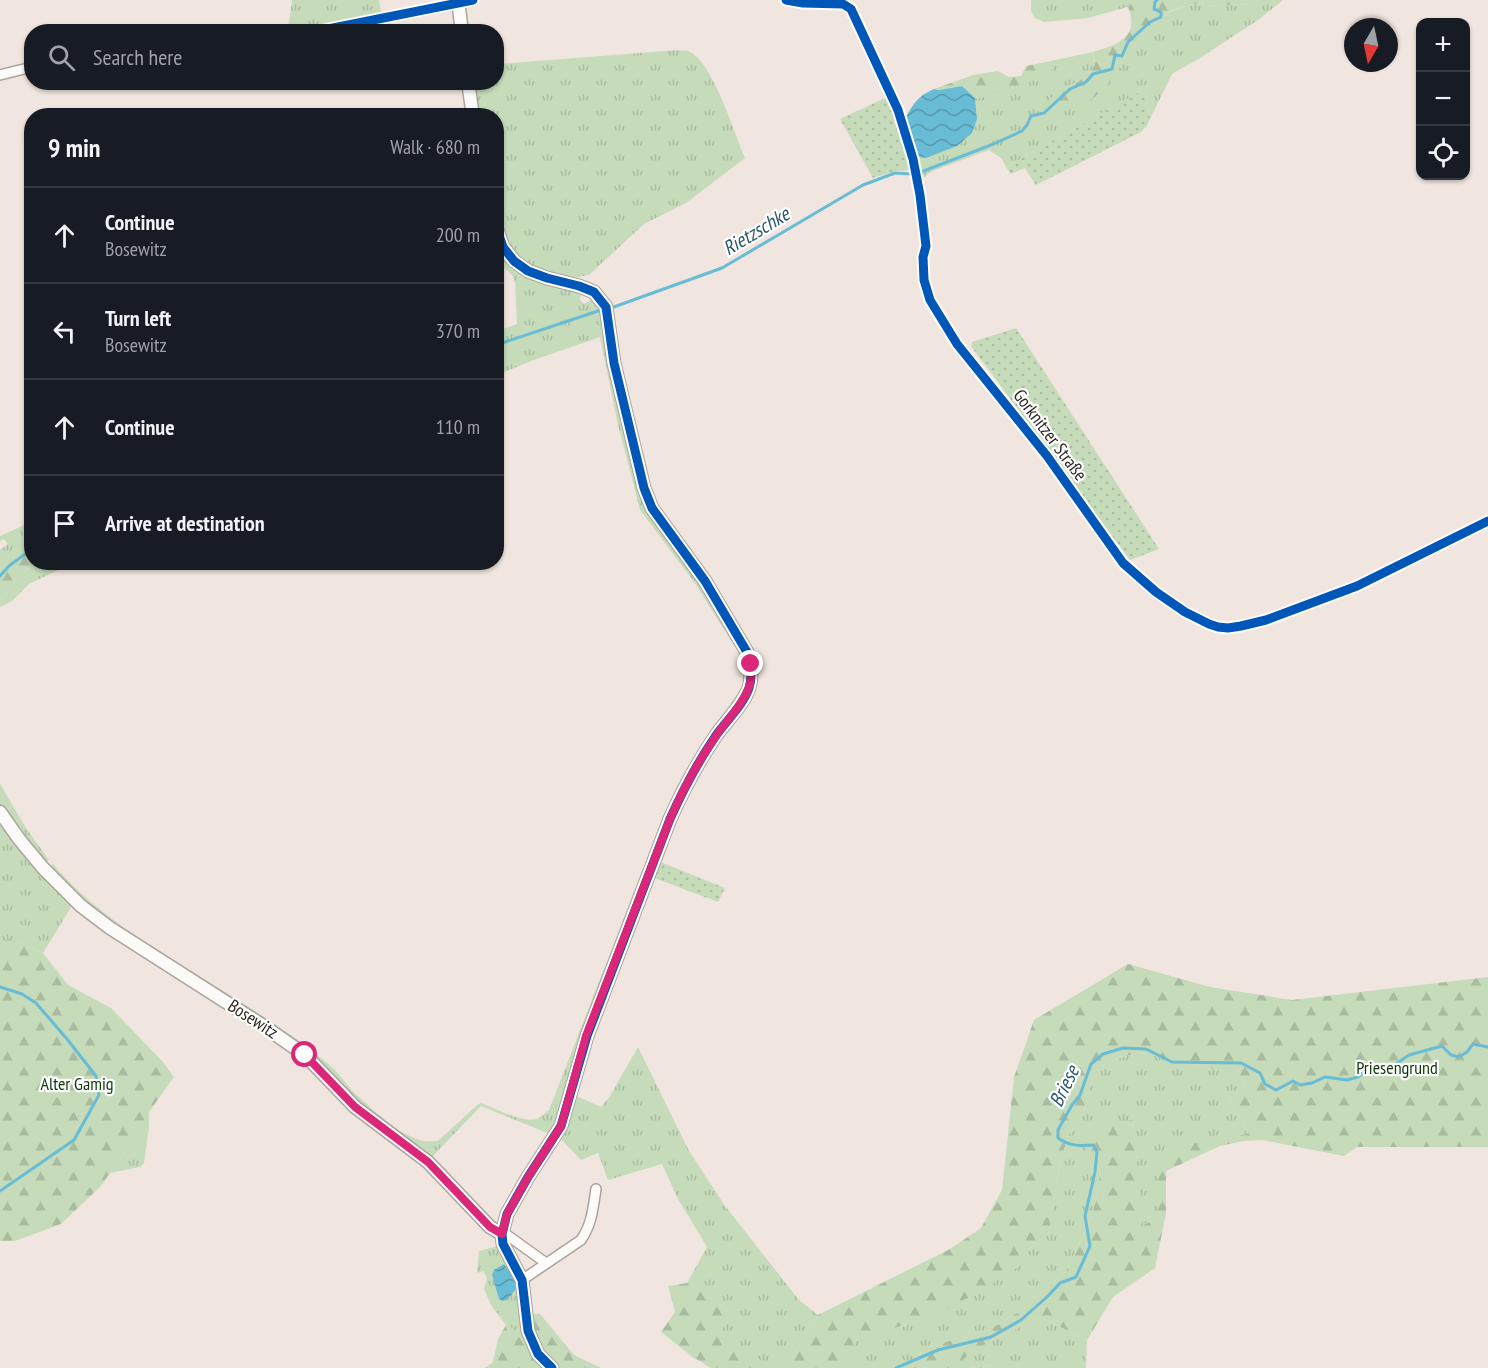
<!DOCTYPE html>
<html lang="en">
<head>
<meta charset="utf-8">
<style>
	body { margin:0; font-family:"PT Sans Narrow",sans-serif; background:#242831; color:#f1f3f6 }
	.controls { position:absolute; right:18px; top:18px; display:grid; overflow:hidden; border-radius:12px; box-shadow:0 2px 4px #0004 }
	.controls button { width:54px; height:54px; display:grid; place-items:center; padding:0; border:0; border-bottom:2px solid #363941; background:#171b24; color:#f1f3f6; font:30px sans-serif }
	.compass { position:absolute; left:1344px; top:18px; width:54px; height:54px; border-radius:50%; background:#171b24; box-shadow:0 2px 4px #0004; rotate:189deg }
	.stop { position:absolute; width:18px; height:18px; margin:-14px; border:4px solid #db2777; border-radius:50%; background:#fff }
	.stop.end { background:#db2777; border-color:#fff; box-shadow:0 2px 6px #0008 }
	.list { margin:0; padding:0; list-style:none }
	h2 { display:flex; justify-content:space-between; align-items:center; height:78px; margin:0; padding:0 24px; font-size:26px }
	h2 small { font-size:20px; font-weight:400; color:#9ea1a6 }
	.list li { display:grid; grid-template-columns:39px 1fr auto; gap:18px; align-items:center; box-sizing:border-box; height:96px; padding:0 24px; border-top:2px solid #363941 }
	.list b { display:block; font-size:22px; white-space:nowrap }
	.list p { margin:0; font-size:20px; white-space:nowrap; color:#9ea1a6 }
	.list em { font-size:20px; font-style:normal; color:#9ea1a6 }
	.icon { flex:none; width:33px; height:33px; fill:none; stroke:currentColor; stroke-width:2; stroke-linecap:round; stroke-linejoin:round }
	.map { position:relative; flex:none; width:1488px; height:1368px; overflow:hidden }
	.search { position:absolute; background:#171b24; box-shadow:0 2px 4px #0004; left:24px; top:24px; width:480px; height:66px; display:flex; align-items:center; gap:15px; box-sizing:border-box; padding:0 21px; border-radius:24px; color:#9ea1a6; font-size:22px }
	.panel { position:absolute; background:#171b24; box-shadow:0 2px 4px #0004; left:24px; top:108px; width:480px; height:462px; border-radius:24px }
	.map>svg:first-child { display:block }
	.grass { fill:url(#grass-tufts) }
	.forest { fill:url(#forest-firs) }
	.park { fill:url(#park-dots) }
	.water { fill:url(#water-waves) }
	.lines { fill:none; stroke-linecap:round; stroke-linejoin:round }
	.stream { stroke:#68bcd6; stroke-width:3 }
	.minor-casing { stroke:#aba39e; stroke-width:12 }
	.tertiary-casing { stroke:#aba39e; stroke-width:15 }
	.minor { stroke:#fdfbfa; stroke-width:9 }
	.tertiary { stroke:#fdfbfa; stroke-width:12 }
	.cycleway-casing { stroke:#fff; stroke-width:13 }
	.cycleway { stroke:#0057b8; stroke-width:9 }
	.route { stroke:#db2777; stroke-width:8 }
	.labels { text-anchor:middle; stroke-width:4.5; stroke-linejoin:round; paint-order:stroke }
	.street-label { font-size:18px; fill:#2f2823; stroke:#fff }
	.park-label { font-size:18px; fill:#0c3909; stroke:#fff }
	.water-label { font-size:20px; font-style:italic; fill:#2a596b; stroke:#fff }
</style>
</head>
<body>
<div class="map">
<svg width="1488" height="1368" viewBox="0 0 1488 1368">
	<defs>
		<pattern id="grass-tufts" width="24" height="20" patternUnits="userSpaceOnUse" patternTransform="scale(1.5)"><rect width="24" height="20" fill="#c5dbba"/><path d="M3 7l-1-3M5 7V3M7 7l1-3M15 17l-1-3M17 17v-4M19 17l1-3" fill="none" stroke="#aabca0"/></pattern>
		<pattern id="forest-firs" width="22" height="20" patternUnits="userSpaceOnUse" patternTransform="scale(1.5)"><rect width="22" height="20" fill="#c5dbba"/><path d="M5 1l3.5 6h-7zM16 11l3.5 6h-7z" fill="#aabca0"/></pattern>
		<pattern id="park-dots" width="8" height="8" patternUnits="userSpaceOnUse" patternTransform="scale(1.5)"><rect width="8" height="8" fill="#c5dbba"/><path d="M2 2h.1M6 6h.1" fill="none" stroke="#aabca0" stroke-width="1.8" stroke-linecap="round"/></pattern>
		<pattern id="water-waves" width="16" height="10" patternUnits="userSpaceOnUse" patternTransform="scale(1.5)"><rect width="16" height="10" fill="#68bcd6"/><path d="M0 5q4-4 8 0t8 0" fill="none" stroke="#5699ad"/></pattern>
	</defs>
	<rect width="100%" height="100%" fill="#f0e6df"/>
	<path class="grass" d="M292,0H379L381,13L350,20L288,30Z
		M1031,0H1134L1128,7L1088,18L1044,22L1035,18L1031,11Z
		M1258,0H1283L1258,20L1218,46L1200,58L1172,74L1150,119L1145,89L1006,167L1001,158L989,150L930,172L923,178L919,157L926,158L977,119L975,98L984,97L1052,69L1051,61L1093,52L1095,64L1087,75L1078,82L1058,89L1047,105L1056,114L1132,50L1153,24L1173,10L1194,4L1218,6L1237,4L1250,5Z
		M678,50C682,51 685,50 688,51C712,59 735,135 745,158L686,203L644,224L589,275L571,278L530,269L506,246L497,212L496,116L479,115L473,83L496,82L497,64Z
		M497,238L511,263L580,290L581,293L580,300L584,304L591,300L597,301L601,305L640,489L702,582L748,664L746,686L680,788L552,1135L481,1106L430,1159L357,1104L331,1073L85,904L48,867L53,864C83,900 120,926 159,951C217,989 280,1022 333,1068C342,1077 348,1087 357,1095C375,1112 397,1133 420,1140C426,1142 432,1141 438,1141L476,1106L481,1103C494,1108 523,1123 537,1119C541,1117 546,1112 549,1110L664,815L677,786L710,732L742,687L746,674L744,664L737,650L694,582L640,510L618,425L600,337L531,361L497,375V331L517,324L515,283L513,276L503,267L497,259Z
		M31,522L32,562L73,563L29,584L12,601L0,607V599L31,566L19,551L0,569V550L8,544L4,539L0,541V536Z
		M0,784L26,828L49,860L45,863L23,838L0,806Z
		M0,817L73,904L43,953L10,939L0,941Z
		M638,1047L689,1151L725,1206L799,1300L818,1315L786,1368H772L719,1333L732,1313L687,1283L707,1247L678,1199L662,1164L608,1180L598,1153L581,1160L560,1138L574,1095L601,1107L610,1096Z
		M1140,1052L1217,1070H1237L1244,1086L1229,1099L1250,1133L1224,1139L1157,1173V1218L1142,1225L1133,1120L1100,1160L1099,1184L1091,1219L1066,1271L1024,1309L990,1329L929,1347L918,1354L912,1367L909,1368H844V1361L856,1340L882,1331L904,1326L1015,1269L1030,1248L1049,1234L1051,1217L1060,1163L1068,1136L1084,1110L1091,1084L1107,1062Z
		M149,1127L144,1163L140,1167L110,1173L124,1154Z
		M498,1246L517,1280L526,1340L523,1342C518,1335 514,1327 506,1325L491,1305L484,1289L487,1278L483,1271L477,1273L479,1251Z
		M1040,1317L1087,1340L1086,1368H999L994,1365L969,1368L963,1360L972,1351Z"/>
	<path class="forest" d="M1134,0H1258L1250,5L1237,4L1218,6L1194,4L1172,10L1153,24L1132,50L1105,88L1092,99L1056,114L1046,105L1058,89L1078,82L1087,75L1095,64L1093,52C1118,45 1140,37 1128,7Z
		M1051,61V75L984,97L975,98L962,86L939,90L934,89L973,75L998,71L1009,77L1021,76L1026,66Z
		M19,551L28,557L31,566L0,599V569Z
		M10,939L43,953L68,985L111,1008L163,1062L174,1077L149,1112V1127L124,1154L100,1187L61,1224L15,1241H0V941Z
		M1128,964L1210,987L1292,1000L1488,977V1147H1357L1344,1156L1262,1140L1243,1141L1220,1146L1166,1171V1213L1155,1268L1113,1297L1087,1340L1040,1317L972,1351L963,1360L970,1368L994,1365L999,1368H909L912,1367L918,1354L929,1347L990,1329L1024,1309L1066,1271L1091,1219L1099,1184L1100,1160L1086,1151L1094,1124L1133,1120L1143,1225L1157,1218V1172L1161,1161L1189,1144L1224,1139L1250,1133L1229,1099L1244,1086L1237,1070H1217L1140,1052L1107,1062L1091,1084L1084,1110L1068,1136L1060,1163L1051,1217L1049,1234L1030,1248L1015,1269L980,1292L927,1318L856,1340L844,1361V1368H786L818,1315L950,1249L981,1228L1002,1190L1014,1077L1034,1020Z
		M687,1283L732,1313L720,1333L772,1368H710L702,1362L694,1358L661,1332L675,1312L668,1286Z
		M534,1314H540L574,1355L601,1368H556C540,1354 535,1335 530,1316Z
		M506,1325C514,1327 518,1335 523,1342L526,1340L544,1368H485L493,1362L498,1339Z"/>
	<path class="park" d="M1145,89L1150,119L1147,126L1141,132L1036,185L1025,168L1011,174L1006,167Z
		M887,97L902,134L912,170L896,171L873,178L840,119Z
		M1016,328L1159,549L1130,560L971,346L972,342Z
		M658,861L725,888L718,902L652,877Z"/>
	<path class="water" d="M962,86L975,98L977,119L972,133L957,146L926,158L919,157L906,117C914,103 918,96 934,89L939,90Z
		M504,1264L509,1271H513L517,1288L507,1300L503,1301L499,1299L492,1275L494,1270Z"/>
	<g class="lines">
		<path class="stream" d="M921,172L991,145L1022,131L1027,125L1031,116L1044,113L1070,89L1086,82L1093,74L1112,69L1115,55L1122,56L1128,42L1150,22L1161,17V12L1154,9L1155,2L1157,0
			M611,308L722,268L863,185L895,173L911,174
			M496,345L601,310
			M0,576L9,566L32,549
			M0,987L22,994L36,1003L67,1039L96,1076L99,1095L74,1140L0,1191
			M896,1368L938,1350L991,1337L1021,1320L1049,1295L1060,1283L1076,1277L1090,1246L1085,1216L1095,1172L1097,1152L1093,1145C1079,1146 1069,1146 1058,1138V1130L1072,1105L1080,1095L1091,1064L1103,1054L1123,1048L1146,1049L1172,1062L1241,1063L1260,1073L1265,1084L1276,1090L1293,1081L1300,1085L1312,1083L1325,1077L1347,1080L1358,1077L1367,1070H1381L1393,1066L1409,1055L1442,1046L1451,1055L1459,1057L1467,1052L1473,1044L1488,1047"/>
		<defs>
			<path id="minor" d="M786,0L803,3L843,4L851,9L898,110L913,159L920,195L926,246L923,257L924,280L930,300L957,344L1047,456L1123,563L1156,592L1185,612L1209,624L1218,627L1228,628L1241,626L1266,620L1357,586L1488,521
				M313,32L473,0
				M0,75L32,67
				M502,1234L507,1235L546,1263
				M522,1280L581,1240C592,1224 593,1208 596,1189"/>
			<path id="tertiary" d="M458,0L462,32
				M468,82L473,116
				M496,227L503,247L514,261L528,271L547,278L579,286L594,292L606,307L614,363L644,488L652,508L705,581L747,652C751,664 753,675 749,688C743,705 728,719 717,734C699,760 683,790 670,819L587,1036L561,1126L528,1177L507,1214L502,1234L503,1244L522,1280L528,1331L538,1354L552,1368
				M0,812L19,839L43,868L81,906L110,928L265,1027L305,1055L355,1107L428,1162L490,1227L502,1234"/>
		</defs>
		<use href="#minor" class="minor-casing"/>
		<use href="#tertiary" class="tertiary-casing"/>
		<use href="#minor" class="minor"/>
		<use href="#tertiary" class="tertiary"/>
		<defs>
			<path id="cycleway" d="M786,0L803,3L843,4L851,9L898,110L913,159L920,195L926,246L923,257L924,280L930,300L957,344L1047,456L1123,563L1156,592L1185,612L1209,624L1218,627L1228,628L1241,626L1266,620L1357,586L1488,521
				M313,32L473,0
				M496,227L503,247L514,261L528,271L547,278L579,286L594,292L606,307L614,363L644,488L652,508L705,581L747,652C751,664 753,675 749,688C743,705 728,719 717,734C699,760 683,790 670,819L587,1036L561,1126L528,1177L507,1214L502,1234L503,1244L522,1280L528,1331L538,1354L552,1368"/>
		</defs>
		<use href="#cycleway" class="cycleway-casing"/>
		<use href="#cycleway" class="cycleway"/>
	</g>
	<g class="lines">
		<path class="route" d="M305,1055L355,1107L428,1162L490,1227L502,1234L507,1214L528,1177L561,1126L586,1036L670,819C683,789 699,760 718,733C728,719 743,704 749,687C752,679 751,672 751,664"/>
	</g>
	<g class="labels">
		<g class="street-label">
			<text transform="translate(1050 435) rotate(53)" y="6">Gorknitzer Straße</text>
			<text transform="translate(253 1019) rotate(33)" y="6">Bosewitz</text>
		</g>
		<g class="park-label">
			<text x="1397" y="1074">Priesengrund</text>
			<text x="77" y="1090">Alter Gamig</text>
		</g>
		<g class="water-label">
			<text transform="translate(756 231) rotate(-31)" y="7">Rietzschke</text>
			<text transform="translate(1064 1086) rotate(-64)" y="7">Briese</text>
		</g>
	</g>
</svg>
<div class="controls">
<button>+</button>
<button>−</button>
<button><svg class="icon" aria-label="locate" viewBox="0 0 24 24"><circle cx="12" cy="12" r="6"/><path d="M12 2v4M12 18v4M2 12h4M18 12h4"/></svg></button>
</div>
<svg class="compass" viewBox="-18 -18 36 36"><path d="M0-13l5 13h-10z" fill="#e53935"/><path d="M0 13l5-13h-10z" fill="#9ea1a6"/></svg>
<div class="stop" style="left:305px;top:1055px"></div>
<div class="stop end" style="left:751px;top:664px"></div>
<div class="search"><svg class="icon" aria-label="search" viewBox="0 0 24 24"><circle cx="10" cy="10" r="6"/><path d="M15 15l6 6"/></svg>Search here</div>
<section class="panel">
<h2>9 min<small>Walk · 680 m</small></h2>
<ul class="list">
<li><svg class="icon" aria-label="ahead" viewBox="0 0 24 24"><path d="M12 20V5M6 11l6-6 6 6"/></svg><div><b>Continue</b><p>Bosewitz</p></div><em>200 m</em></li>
<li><svg class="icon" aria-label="left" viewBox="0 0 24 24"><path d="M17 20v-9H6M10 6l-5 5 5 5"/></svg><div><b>Turn left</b><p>Bosewitz</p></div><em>370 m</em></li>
<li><svg class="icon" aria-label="ahead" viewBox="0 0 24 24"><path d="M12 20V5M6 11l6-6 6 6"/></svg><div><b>Continue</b></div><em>110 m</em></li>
<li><svg class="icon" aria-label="arrive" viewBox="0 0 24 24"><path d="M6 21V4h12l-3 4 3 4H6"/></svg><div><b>Arrive at destination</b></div></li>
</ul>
</section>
</div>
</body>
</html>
